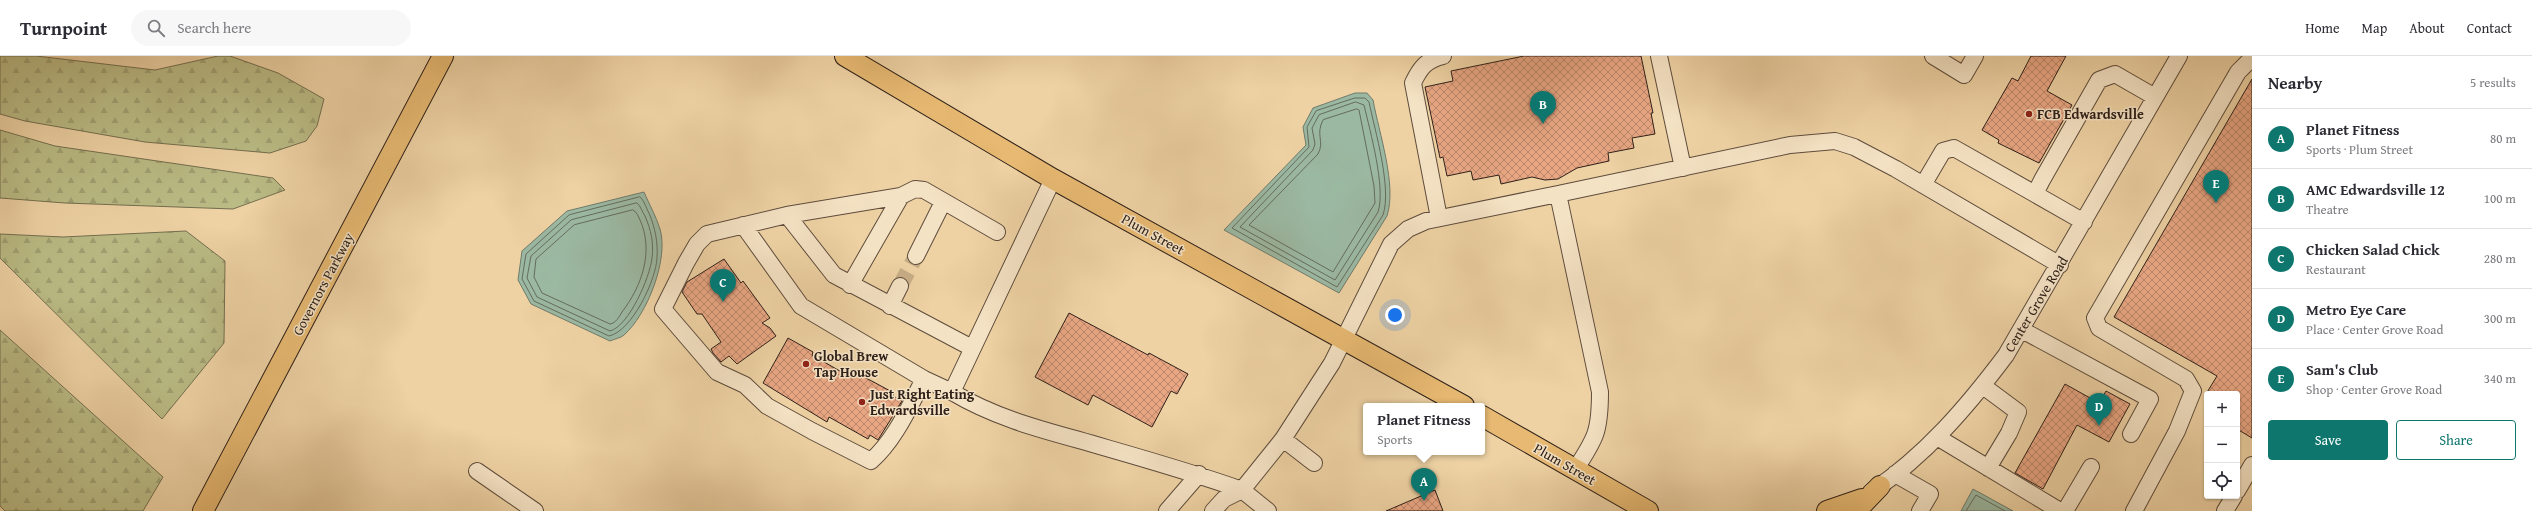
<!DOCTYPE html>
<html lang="en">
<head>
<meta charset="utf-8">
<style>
	body { margin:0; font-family:"Gentium Book Plus",serif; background:#f7f7f7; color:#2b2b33 }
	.controls { position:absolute; right:12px; bottom:12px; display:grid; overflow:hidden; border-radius:4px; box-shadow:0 1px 3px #0004 }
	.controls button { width:36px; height:36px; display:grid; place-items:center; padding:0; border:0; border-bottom:1px solid #e1e1e2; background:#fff; color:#2b2b33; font:20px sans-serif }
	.you { position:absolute; left:1395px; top:259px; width:14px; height:14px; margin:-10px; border:3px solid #fff; border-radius:50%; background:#1a73e8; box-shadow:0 0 0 6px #1a73e833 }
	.badge { display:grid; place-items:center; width:26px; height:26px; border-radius:50%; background:#0f766e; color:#fff; font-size:13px; font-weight:700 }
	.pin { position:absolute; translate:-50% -33px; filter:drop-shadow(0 1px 2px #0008) }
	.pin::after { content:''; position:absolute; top:21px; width:14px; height:12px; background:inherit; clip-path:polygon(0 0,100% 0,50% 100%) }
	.popup { position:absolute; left:1363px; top:347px; width:122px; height:52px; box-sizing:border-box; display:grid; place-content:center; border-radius:4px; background:#fff; filter:drop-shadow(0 1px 3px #0005); font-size:13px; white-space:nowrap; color:#7c7c81 }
	.popup b { font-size:15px; color:#2b2b33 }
	.popup::after { content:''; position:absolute; left:50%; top:100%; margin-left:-8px; border:8px solid transparent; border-top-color:#fff }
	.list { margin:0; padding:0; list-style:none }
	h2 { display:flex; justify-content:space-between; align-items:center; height:52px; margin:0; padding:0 16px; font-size:17px }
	h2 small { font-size:13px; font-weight:400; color:#7c7c81 }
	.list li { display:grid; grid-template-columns:26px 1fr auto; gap:12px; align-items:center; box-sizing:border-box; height:60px; padding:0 16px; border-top:1px solid #e1e1e2 }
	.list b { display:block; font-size:15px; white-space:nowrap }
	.list p { margin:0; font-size:13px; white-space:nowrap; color:#7c7c81 }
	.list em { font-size:13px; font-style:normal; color:#7c7c81 }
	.actions { display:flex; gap:8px; padding:12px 16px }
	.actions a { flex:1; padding:9px 0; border:1px solid #0f766e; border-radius:4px; text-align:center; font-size:14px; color:#0f766e }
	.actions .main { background:#0f766e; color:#fff }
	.icon { flex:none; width:22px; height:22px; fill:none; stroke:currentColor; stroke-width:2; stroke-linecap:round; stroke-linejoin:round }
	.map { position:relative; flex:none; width:2252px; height:455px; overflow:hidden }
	header { display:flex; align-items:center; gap:24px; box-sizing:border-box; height:56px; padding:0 20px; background:#fff; border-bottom:1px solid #e1e1e2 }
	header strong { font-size:19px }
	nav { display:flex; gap:22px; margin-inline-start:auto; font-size:14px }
	.search { width:280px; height:36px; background:#f7f7f7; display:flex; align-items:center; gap:10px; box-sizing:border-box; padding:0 14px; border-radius:22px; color:#7c7c81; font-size:15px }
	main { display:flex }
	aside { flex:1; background:#fff }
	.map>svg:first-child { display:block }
	.forest { fill:url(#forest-firs); stroke:#746e4f }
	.water { fill:#9bb8a2; stroke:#6f7b6b }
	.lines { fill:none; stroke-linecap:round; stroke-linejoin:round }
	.shore { stroke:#646c5e; stroke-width:1 }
	.building { fill:url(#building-cross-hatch); stroke:#2e2019 }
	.minor-tunnel { stroke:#c8ae88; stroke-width:16; stroke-dasharray:16 8; stroke-linecap:butt }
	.minor-casing { stroke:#5e4c3c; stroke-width:18 }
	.major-casing { stroke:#2e2019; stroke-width:22 }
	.minor { stroke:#f4e2c4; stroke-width:16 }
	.major { stroke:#e7b972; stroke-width:20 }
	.poi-dot { fill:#8f2418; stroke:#f4e2c4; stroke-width:1.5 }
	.labels { text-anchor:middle; stroke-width:3; stroke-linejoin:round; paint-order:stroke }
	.poi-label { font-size:14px; font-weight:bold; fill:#2e2019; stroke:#f4e2c4; text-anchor:start }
	.street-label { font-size:14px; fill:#2e2019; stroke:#f4e2c4 }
</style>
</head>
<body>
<header>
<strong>Turnpoint</strong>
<div class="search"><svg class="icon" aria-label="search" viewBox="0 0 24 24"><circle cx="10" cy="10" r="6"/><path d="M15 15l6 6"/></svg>Search here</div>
<nav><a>Home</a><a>Map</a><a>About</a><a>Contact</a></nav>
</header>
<main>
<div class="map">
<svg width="2252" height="455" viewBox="0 0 2252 455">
	<defs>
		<pattern id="forest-firs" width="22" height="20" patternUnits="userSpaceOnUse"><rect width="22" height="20" fill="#babb85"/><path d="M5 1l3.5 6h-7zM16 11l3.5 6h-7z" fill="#a0a072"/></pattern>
		<pattern id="building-cross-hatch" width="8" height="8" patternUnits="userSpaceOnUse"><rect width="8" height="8" fill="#e8a683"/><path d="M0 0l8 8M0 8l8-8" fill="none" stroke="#bc876a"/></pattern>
	</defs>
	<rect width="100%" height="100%" fill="#eed2a4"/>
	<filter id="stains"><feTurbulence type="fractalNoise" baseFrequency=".005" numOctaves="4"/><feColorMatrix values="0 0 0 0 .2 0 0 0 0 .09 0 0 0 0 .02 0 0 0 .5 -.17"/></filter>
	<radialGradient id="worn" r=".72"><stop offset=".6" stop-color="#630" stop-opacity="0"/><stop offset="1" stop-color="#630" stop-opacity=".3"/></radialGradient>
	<path class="forest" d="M0,0H36L155,14L218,0H230L278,17L324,43L317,70L306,85L270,97L145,86L25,65L0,58Z
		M0,74L55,90L273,122L285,134L233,153L65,147L0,142Z
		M186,175L225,205L224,287L162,363L0,202V178L63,181Z
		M0,274L163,421L143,455H5L0,450Z"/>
	<path class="water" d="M1355,37H1367L1373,44C1379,77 1397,129 1387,160L1339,237L1224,174L1306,89L1303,71L1313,52Z
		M644,136C649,148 656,160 660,173C669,203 647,259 624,279C621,282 614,283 610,285L531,248L518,224L522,195L567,155Z
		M1973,433L2013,455H1961Z"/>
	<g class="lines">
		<path class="shore" d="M1355,42H1365L1369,46C1375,75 1392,132 1383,159L1337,231L1232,172L1309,91L1307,71L1316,55Z
			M1356,46L1364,49C1370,75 1386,132 1378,156L1335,224L1240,171L1313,94L1315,88L1312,72L1319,59Z
			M1357,53L1359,54L1374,130L1375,147L1333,216L1249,169L1318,98C1325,85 1315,79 1323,64Z
			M640,141C644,144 646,152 649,157C655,172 658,185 657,202C656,224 632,275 609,280L534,245L522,223L526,198L569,159Z
			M637,147C641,150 642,156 645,160C651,174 654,187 652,202C650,221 629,270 610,275L537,241L527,222L531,200L571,164Z
			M633,154C637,156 638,160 640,164C654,195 642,230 622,256C619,261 616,267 610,268L542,237L534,221L536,203L574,169Z
			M1966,455L1976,439L2005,455"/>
	</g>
	<path class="building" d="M1524,0H1641L1653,57H1651L1655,78L1632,82L1634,92L1608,97L1609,105L1577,112L1558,123L1545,124L1532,121L1501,128L1499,119L1473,124L1471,115L1447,120L1443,101L1440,102L1425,31L1453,25L1451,15Z
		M2031,0H2066L2047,35L2072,49L2039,107L1998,87L1999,84L1982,74L2012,22L2018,25Z
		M2252,23V382L2237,373V338H2206L2217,320L2114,261Z
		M724,203L741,227L743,225L770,262L762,267L770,272L776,280L737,308L729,300L721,306L713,297L711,293L721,286L702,258H697L682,236L687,226Z
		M1069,257L1148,299L1149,297L1188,318L1177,338L1171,335L1152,371L1093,339L1088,349L1035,321Z
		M788,282L813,296L812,299L852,322L855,316L894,337L893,340L902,345L878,384L870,379L868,383L829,361L827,366L763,327Z
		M2065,328L2099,347L2106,335L2130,348L2109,386L2077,369L2043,433L2015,417Z
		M1435,434L1443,455H1386Z"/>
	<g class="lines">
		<path class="minor-tunnel" d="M900,230L916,200"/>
		<defs>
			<path id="minor" d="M1659,0L1683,112
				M1933,0L1964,19L1975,0
				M1053,123L952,336C992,360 1035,372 1079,384C1134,400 1189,415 1242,434L1283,383L1332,307L1391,188L1408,173L1426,165L1558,138L1600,336C1600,375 1596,382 1575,414
				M1923,129L1943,95L1954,92L2035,138
				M1558,138L1790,89L1835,85L1854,91L1896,113L2060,209
				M901,140L915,133L924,134L997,176
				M787,159L834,219L972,292
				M1439,162L1413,27C1420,12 1426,4 1443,0
				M2084,166L2035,138L2042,124L2099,24L2115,18L2155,41
				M743,169L801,250L924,323L952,336
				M916,200L943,146
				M850,229L901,140L787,159L707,178L697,188L686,207L663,253L717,316L745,329L767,350L812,375L871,405C895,384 909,351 924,323
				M890,250L900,230
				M2022,274L2150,343L2131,378
				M1983,330L2018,356L2009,377L1988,412
				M1937,381L2060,455
				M1283,383L1314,407
				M477,415L535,455
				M1895,418L1930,438L1920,455
				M2237,435L2252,409
				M1871,436C1925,400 1967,351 2006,299L2179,0
				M1167,455L1199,418
				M1213,455L1224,443L1242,434L1268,455
				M2065,455L2091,411
				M2134,455L2177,375L2193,335L2186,323L2099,272L2095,262L2238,16L2252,2
				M2225,455L2234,440"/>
			<path id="major" d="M845,0L1053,123L1464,350
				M1482,360L1648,455
				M203,455L443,0
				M1827,455L1862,443
				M1856,455L1880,430"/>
		</defs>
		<use href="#minor" class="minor-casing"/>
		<use href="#major" class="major-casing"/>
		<use href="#minor" class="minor"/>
		<use href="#major" class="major"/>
	</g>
	<g class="poi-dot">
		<circle cx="2029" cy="58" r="4"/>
		<circle cx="806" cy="308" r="4"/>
		<circle cx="862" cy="346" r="4"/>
	</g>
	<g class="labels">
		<g class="poi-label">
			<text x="2037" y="63">FCB Edwardsville</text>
			<text x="814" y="305">Global Brew<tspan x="814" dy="16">Tap House</tspan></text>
			<text x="870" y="343">Just Right Eating<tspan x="870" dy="16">Edwardsville</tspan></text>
		</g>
		<g class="street-label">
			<text transform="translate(1153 178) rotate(29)" y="5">Plum Street</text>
			<text transform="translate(323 228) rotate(-62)" y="5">Governors Parkway</text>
			<text transform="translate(2036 248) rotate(-59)" y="5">Center Grove Road</text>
			<text transform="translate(1565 408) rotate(30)" y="5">Plum Street</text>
		</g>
	</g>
	<rect width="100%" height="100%" filter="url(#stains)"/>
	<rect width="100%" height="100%" fill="url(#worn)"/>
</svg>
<div class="controls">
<button>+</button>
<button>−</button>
<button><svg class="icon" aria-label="locate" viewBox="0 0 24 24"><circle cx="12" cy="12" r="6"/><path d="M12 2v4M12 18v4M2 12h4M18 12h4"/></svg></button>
</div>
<div class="you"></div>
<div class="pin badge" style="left:1424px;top:445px">A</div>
<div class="popup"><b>Planet Fitness</b>Sports</div>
<div class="pin badge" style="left:1543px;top:68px">B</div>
<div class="pin badge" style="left:723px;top:246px">C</div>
<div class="pin badge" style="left:2099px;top:370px">D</div>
<div class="pin badge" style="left:2216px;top:147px">E</div>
</div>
<aside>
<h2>Nearby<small>5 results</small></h2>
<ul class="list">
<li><span class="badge">A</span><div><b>Planet Fitness</b><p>Sports · Plum Street</p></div><em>80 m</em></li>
<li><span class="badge">B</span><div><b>AMC Edwardsville 12</b><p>Theatre</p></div><em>100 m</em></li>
<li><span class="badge">C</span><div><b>Chicken Salad Chick</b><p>Restaurant</p></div><em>280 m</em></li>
<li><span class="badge">D</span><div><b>Metro Eye Care</b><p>Place · Center Grove Road</p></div><em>300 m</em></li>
<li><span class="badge">E</span><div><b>Sam's Club</b><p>Shop · Center Grove Road</p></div><em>340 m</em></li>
</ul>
<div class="actions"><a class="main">Save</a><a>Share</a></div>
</aside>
</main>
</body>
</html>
